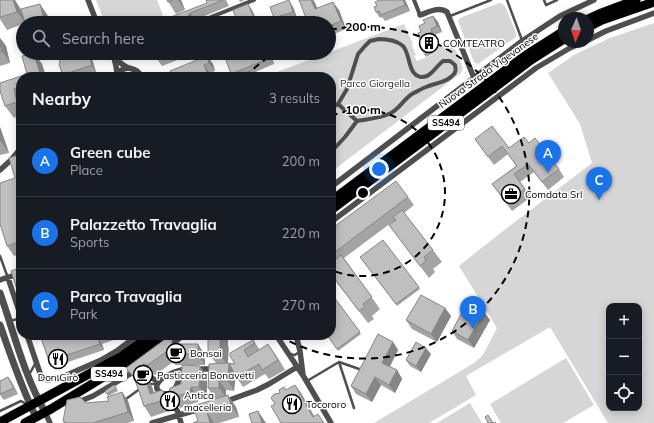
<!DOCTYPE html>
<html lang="en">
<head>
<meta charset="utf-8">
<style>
	body { margin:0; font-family:Mulish,sans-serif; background:#242831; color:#f1f3f6 }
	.controls { position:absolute; right:12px; bottom:12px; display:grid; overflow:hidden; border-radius:8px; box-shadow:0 2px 10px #0003 }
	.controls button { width:36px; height:36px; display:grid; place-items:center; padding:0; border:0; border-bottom:1px solid #363941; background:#171b24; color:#f1f3f6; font:20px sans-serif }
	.compass { position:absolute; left:558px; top:12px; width:36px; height:36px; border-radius:50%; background:#171b24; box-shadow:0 2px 10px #0003; rotate:183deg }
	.you { position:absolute; left:379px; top:169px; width:14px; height:14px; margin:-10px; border:3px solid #fff; border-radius:50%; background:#1a73e8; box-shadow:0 0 0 6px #1a73e833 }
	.badge { display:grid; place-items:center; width:26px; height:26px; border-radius:50%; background:#1a73e8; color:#fff; font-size:13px; font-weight:700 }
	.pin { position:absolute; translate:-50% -33px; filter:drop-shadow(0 1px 2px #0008) }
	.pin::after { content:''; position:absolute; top:21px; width:14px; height:12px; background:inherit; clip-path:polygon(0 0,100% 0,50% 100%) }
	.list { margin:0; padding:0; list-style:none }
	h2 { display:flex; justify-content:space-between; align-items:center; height:52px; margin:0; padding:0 16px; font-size:17px }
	h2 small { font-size:13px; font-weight:400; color:#9ea1a6 }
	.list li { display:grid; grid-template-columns:26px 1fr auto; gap:12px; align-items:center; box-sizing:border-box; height:72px; padding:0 16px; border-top:1px solid #363941 }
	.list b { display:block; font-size:15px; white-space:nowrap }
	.list p { margin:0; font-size:13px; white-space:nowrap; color:#9ea1a6 }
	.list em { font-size:13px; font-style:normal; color:#9ea1a6 }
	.icon { flex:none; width:22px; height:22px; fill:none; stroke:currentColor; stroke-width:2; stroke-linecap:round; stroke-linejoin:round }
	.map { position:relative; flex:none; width:654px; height:423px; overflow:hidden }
	.search { position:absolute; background:#171b24; box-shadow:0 2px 10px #0003; left:16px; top:16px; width:320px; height:44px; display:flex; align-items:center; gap:10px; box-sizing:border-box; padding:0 14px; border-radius:22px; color:#9ea1a6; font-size:15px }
	.panel { position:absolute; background:#171b24; box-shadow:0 2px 10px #0003; left:16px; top:72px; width:320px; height:268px; border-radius:16px }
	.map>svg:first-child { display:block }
	.green { fill:#d6d6d6; fill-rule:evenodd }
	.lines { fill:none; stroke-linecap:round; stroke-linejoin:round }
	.primary-casing { stroke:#dbdbdb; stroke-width:10 }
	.service { stroke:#4f4f4f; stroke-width:2.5 }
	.pedestrian { stroke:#4f4f4f; stroke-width:4 }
	.minor { stroke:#4f4f4f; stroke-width:5.5 }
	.tertiary { stroke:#4f4f4f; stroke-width:7 }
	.primary { stroke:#000; stroke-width:9 }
	.wall { fill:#a4a4a4 }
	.shaded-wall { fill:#868686 }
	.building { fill:#bfbfbf; stroke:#868686 }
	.ring { fill:none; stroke:#000; stroke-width:2; stroke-dasharray:7 5 }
	.labels { text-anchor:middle; stroke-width:3; stroke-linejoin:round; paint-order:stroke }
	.shield { fill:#fff; stroke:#4c4c4c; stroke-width:1 }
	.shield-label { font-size:9px; font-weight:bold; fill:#000 }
	.poi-label { font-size:10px; fill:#000; stroke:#fff; text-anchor:start }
	.street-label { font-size:10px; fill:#000; stroke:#fff }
	.park-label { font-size:10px; fill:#2d2d2d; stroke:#fff }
	.centre { fill:#000; stroke:#fff; stroke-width:2 }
	.ring-label { font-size:12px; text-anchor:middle; font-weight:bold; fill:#000; stroke:#fff; stroke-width:3; stroke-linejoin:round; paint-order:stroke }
</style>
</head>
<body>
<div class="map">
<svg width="654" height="423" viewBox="0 0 654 423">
	<rect width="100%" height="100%" fill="#fff"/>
	<path class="green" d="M96,0H157L166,23H105Z
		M499,3H501L505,6L516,33V37L478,64L474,62L458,21L460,18Z
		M654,23V423H608L550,327L466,376L476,395L429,423H374L474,363L481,357L484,353L497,328L459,266L494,238L592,163L580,124L548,73L574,55L610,38ZM609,306H639V408H609Z
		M404,24L413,44L412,45L416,55L414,56L417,61L432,55V52L437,50V48L452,42L462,66L463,68L461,73L331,172V77H264Z
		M566,358L594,405L563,423H501L490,404Z
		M470,403L482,423H437Z"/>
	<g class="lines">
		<defs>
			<path id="primary" d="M588,19L599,14L636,0
				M588,27L602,20L654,2
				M331,201L526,55L564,31
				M331,210L531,60L564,39
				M0,422L122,356L151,335
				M25,423L51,409L128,362L165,335"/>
		</defs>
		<use href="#primary" class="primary-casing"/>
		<path class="service" d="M507,0L522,40
			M544,0L546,5L557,0
			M450,16L491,0
			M0,256L8,278
			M10,321L21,318
			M289,354L295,355L299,352
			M29,375L36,362
			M307,381L339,362
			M150,384H157
			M123,400L126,399L141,388
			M354,408L339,362L362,370
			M0,411L21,401L28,405"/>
		<path class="pedestrian" d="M414,0L420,15
			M196,23L254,0
			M379,39C388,39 396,40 403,46C411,55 407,74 421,77C424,77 428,76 430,74C435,70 438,65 443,61H450L455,65C456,70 456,73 452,76C445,83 435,83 426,87C421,89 416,92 412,94C404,99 400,108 391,113C381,118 369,119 357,121L347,112L338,104L347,89L358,54L365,46L370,41Z
			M331,108L338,104
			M331,152L345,137L357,121"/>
		<path class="minor" d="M88,0L97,23
			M420,15C429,12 439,6 447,12L474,78
			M588,40L606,31L654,13
			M113,55C117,60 123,66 129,68C136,70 138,70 142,77
			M114,58L116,66L117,73
			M114,77C117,71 122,69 128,68
			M0,170L11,160L21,148
			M331,187L522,41L560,16L594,0
			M331,222L536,68L570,48L583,42
			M8,278L21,317
			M0,280L21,273
			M27,335L41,376L48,380L60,378L101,360L118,350L138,335
			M276,335L304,377L331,423
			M296,335L300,351L303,375
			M168,347L184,335
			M175,372C182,380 177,385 172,393C170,394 168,394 166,394C160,394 154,389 158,383C161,377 170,374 175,372Z
			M175,372L185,369H215
			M152,378L158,382
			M78,402L93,396L137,370
			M224,402L257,390L269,384L297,367
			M176,409L178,412L181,423
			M45,412L50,423
			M152,423L200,409"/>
		<path class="tertiary" d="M0,293C14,333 24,375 45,412
			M0,325C11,356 21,387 36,417"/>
		<use href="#primary" class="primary"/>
	</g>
	<path class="wall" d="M0,0L20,8L23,15L48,16L50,23H23V24L7,30L0,19Z
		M167,0H181L185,10L176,14Z
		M206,0H226L229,6L195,20L193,22L191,23H174L173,22L207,3Z
		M239,0H245L240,2Z
		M299,0H313L315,3L317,8L339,10L346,29L329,36V23Z
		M405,0L410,11L385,21L382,17L380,18L376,12Z
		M293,7L297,18L283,23H277L274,18Z
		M433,16L438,22L442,32L435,35L437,38L434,39L436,46L430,48L432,54L426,57L422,51V43L425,23Z
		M0,38L6,46L10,63L0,66Z
		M31,53H34L42,64L46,77H21V115L14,118L5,106L0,91V83L27,74L22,56Z
		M63,53H90L96,72L79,77H65L62,73L64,56Z
		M153,53H187L188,56L162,66Z
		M244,53H270L274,64L243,77H233L231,74Z
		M207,56L213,64L215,71L210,73L211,77H173Z
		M0,127L9,153L0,155Z
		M475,139L509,148L529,143L559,169L564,177L548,190L534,172L520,182L531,197L512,211L492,184L516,166L508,154L494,165Z
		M21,154V254L14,256L7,246L15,178Z
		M408,197L414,205L404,213L433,250L442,262L433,269L435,272L429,278L389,225L395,220L344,258L380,309L372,316L374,319L368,323L331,275L335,266L334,265L331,267V229Z
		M360,257L419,287L420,289L397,306Z
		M331,293L361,334L338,351L327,335Z
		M445,308L451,316L437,342L412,329L406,320Z
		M484,312L490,320L474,348L457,339L452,331Z
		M40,335H121L122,337L102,344L104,350L53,367L49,361Z
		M253,340L260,350L275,354L285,370L269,379L265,374L243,387L235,375L234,391L226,390V396L236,407L239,417L219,423H193L198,421L220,398H214L208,388L216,363L208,353L228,346L229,348L228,363L235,364L230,356Z
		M393,342L398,350L390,367L397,370L402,379L395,393L381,385L372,402L356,394L351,386Z
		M173,344L205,355V365H175L173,362L155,375L153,374H150L148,377L149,382L152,387L154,393H166L181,384L200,366L207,377V398L198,397V402L180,408L178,405H175L172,407V410L151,417L144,406L136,381L126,368Z
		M431,354L421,372L410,366L406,360Z
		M8,377L12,383L18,394L4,400L0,395V381Z
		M116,387L118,391L108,396L105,391Z
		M122,392L128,401L134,421L127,423H64L63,421L86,403L109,401Z"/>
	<path class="shaded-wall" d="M13,0H15L20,8L25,23L17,12Z
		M178,0H181L185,10Z
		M289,0L293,7L297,18L293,12Z
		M311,0H313L315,3L321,17L315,9Z
		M403,0H405L410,11L405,5Z
		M333,2L339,10L346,29L341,21Z
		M40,4L48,16L50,23H46L44,20Z
		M248,4L252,10L258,23H256Z
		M190,13L195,20L193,22L188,16Z
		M433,16L438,22L442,32L437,26Z
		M431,29L437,38L432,32Z
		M429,33L434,39L436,46L432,39Z
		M0,38L6,46L10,63L2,51L0,45Z
		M426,42L430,48L432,54L428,48Z
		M34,53L42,64L46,77H41Z
		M88,53H90L96,72L92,65Z
		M268,53H270L274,64L270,58Z
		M207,56L213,64L215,71L209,63Z
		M204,65L210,73L211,77H209L208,75Z
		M14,89L21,99V107L17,102Z
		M0,127L9,153L0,140Z
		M445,308L451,316L437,342L431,334Z
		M484,312L490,320L474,348L468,340Z
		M219,335H228V363L227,365L219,353Z
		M98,338L102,344L104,350L100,344Z
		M393,342L398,350L387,371L382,363Z
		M198,344L205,355V365L198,354Z
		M268,344L275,354L285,370L278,360Z
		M426,348L431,354L421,372L416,366Z
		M229,363L236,373L234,391L228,381Z
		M143,364L150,374L148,377L149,382L152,387L157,402L150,394L140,374L141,367Z
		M200,366L207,377V398L199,387Z
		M397,370L402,379L395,393L389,385Z
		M8,377L12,383L18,394L14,388Z
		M375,377L381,385L372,402L366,394Z
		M219,381L226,390V397L219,388Z
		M295,385L301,393L318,423L313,417Z
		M191,387L198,397V402L190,392Z
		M122,392L128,401L134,421L128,412Z
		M228,395L236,407L239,417L231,405Z
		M165,397L172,407V410L165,400Z
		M258,411L266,423H262Z
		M207,412L214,423H210Z"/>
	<path class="building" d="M0,0H13L17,12L0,17Z
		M167,0H173L168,2Z
		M206,0H223L190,13L188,16L173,22L171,17L207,3Z
		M289,0L293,12L274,18L270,7Z
		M299,0H311L315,9L333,2L341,21L329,26V23H308Z
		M379,0H403L405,5L381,15L379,11L376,12L374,7L377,6L375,2Z
		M40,4L44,20L35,23H25L21,9Z
		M248,4L256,23H238L233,10Z
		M433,16L437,26L431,29L432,32L429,33L432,39L426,42L428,48L422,51L419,44L422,43L418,33L421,32L419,26L425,23L423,20Z
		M0,45L2,51L0,52Z
		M31,53H34L41,77H21V87L14,89L17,102L5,106L0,91V83L27,74L22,56Z
		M63,53H88L92,65L68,73V72L62,73L59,64L60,63L59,58L64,56Z
		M154,53H170L157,58Z
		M244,53H268L270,58L231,74L226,60Z
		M207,56L209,63L204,65L208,75L204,77H173L170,71Z
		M492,126L509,148L524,137L529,143L535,138L559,169L542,182L528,164L514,174L525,189L507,203L492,184L517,166L502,146L488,157L475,139Z
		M21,154V241L7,246L0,224V183L15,178L9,158Z
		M396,181L408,197L331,255V229Z
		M402,210L433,250L424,257L426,261L420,266L389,225L396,220L393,217Z
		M383,240L419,287L396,304L360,257Z
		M341,255L372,297L363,304L365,307L359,311L331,274V269L336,266L333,262Z
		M19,268V269L21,268V299H20L11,271Z
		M331,293L360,332L337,349L327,335H331Z
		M421,295L445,308L431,334L406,320Z
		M467,303L484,312L468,340L452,331Z
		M378,334L393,342L382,363L397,370L389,385L375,377L366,394L351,386Z
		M40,335H107L98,338L100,344L49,361Z
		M208,335H219V336H220V352L219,353H208Z
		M168,337L173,344H198V354L168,355L166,352L148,365L145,364H143L141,367L142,371L140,374L142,376H145L150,394L162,390L164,393H166L169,392L170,388L181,384L182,365L200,366L199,387H191L190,392L173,397L171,395H168L165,397V400L144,406L135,380L136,376L135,375H132L126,368Z
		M253,340L255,343L244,350L248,357L268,344L278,360L262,370L259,364L236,377L229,363L228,381H219V388H208L209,364L225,363L235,364L230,356V353Z
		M416,342L426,348L416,366L406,360Z
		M8,377L14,388L0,394V381Z
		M114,385L116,388L107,394L105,391Z
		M295,385L313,417L318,414L324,423H281L271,406L275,404L271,398L274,394L280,393L279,390L284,387L286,390Z
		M122,392L128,412L93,423H67L63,421L67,400L80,397L86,403L109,401L107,397Z
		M228,395L231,405L207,412L210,423H193L198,421L193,406Z
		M258,411L262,423H252L249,414Z
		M488,415L493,423L495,422L496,423H488L485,417Z"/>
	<g class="ring">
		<path d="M331 116A83 83 0 1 1 331 270"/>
		<path d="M245 77A166 166 0 0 1 273 54M330 30A166 166 0 1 1 278 335"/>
	</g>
	<defs>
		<symbol id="building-ring" viewBox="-11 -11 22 22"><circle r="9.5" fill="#fff" stroke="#000" stroke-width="1.5"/><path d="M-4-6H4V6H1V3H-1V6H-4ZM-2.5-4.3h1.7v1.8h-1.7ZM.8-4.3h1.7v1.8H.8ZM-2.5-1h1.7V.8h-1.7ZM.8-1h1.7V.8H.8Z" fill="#000"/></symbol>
		<symbol id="office-ring" viewBox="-11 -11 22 22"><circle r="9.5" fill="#fff" stroke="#000" stroke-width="1.5"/><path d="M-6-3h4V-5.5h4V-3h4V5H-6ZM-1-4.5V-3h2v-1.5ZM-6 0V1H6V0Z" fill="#000"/></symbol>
		<symbol id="cafe-ring" viewBox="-11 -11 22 22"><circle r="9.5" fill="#fff" stroke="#000" stroke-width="1.5"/><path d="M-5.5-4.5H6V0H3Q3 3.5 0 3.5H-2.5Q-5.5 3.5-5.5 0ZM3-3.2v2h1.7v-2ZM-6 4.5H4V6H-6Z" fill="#000"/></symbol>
		<symbol id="restaurant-ring" viewBox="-11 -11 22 22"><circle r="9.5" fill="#fff" stroke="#000" stroke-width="1.5"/><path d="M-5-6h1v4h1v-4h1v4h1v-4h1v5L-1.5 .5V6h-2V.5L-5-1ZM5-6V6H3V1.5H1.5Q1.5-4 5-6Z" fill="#000"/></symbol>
	</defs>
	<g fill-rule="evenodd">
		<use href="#building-ring" x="418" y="32" width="22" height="22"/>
		<use href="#office-ring" x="500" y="183" width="22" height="22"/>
		<use href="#cafe-ring" x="165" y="342" width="22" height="22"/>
		<use href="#restaurant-ring" x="47" y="348" width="22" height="22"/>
		<use href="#cafe-ring" x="132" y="364" width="22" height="22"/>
		<use href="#restaurant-ring" x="159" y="390" width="22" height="22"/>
		<use href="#restaurant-ring" x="281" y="393" width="22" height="22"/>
	</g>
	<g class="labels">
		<g class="shield">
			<rect x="428" y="116" width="36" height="14" rx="3"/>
			<rect x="91" y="367" width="36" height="14" rx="3"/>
		</g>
		<g class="shield-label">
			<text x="446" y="126">SS494</text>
			<text x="109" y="377">SS494</text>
		</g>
		<g class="poi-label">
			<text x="443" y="47">COMTEATRO</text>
			<text x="525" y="198">Comdata Srl</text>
			<text x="190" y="357">Bonsai</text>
			<text x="157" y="379">Pasticceria Bonavetti</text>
			<text x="58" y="381" text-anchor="middle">Don Girò</text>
			<text x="184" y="399">Antica<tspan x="184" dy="12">macelleria</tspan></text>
			<text x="306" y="408">Tocororo</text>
		</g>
		<g class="street-label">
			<text transform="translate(488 70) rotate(-36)" y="4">Nuova Strada Vigevanese</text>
		</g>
		<g class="park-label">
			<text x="375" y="87">Parco Giorgella</text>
		</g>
	</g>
	<circle cx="363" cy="193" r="6" class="centre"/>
	<g class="ring-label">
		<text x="363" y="31">200 m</text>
		<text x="363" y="114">100 m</text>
	</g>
</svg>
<div class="controls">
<button>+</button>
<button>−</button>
<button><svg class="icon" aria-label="locate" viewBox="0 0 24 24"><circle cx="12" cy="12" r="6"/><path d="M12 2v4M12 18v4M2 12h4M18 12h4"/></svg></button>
</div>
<svg class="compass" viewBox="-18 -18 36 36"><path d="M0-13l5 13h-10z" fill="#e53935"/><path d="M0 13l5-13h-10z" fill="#9ea1a6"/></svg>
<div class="you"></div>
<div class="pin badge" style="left:548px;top:173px">A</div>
<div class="pin badge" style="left:473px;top:329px">B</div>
<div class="pin badge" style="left:599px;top:200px">C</div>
<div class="search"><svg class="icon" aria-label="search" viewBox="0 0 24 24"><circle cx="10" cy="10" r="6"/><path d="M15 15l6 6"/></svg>Search here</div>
<section class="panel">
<h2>Nearby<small>3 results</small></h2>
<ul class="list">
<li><span class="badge">A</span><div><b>Green cube</b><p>Place</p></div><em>200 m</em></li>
<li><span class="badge">B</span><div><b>Palazzetto Travaglia</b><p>Sports</p></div><em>220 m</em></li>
<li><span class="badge">C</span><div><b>Parco Travaglia</b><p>Park</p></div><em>270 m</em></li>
</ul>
</section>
</div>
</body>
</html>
